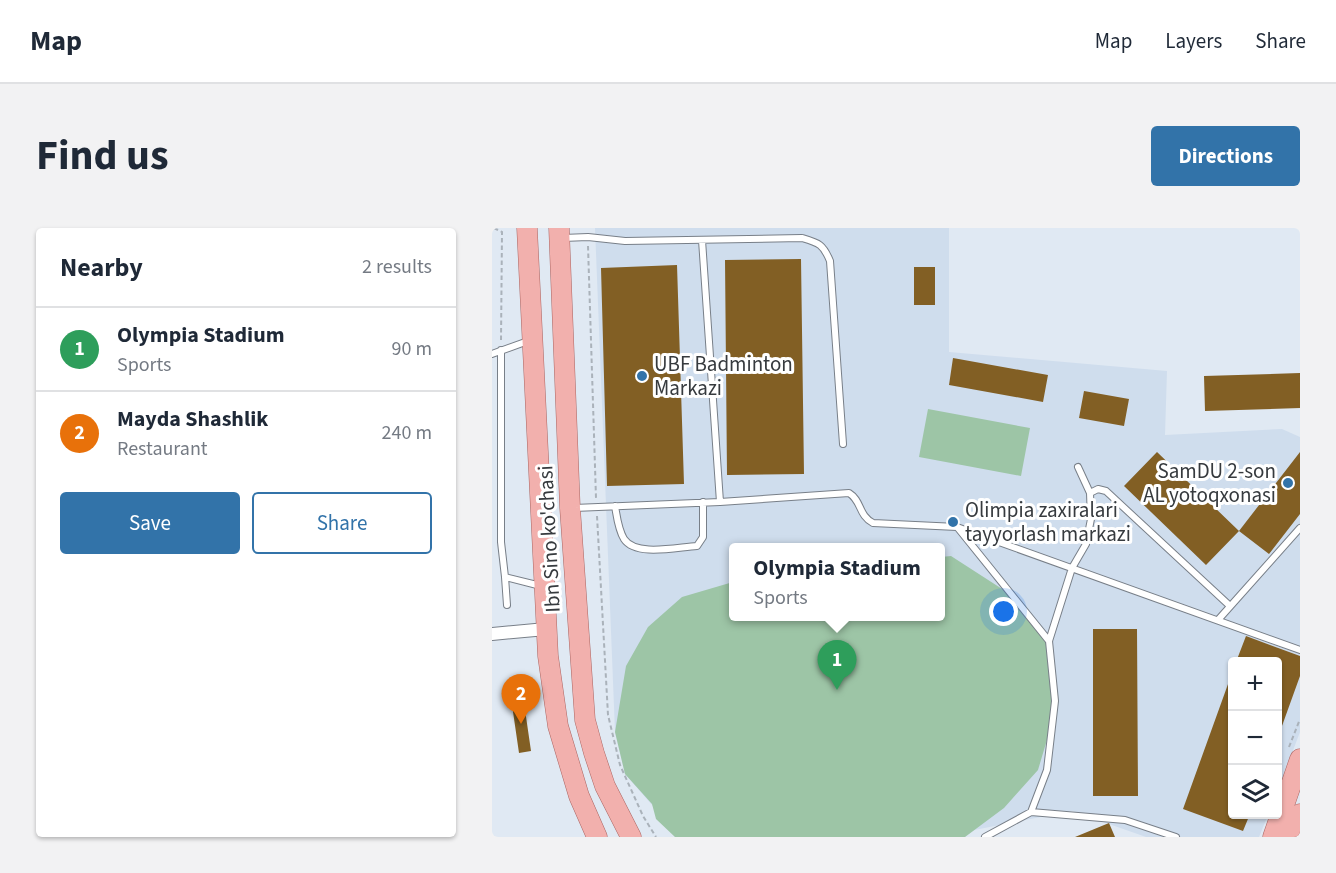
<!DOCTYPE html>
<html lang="en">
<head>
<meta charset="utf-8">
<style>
	body { margin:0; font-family:"Source Sans 3",sans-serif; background:#f2f2f3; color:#1f2937 }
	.controls { position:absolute; right:18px; bottom:18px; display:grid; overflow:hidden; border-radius:6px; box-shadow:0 2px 4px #0004 }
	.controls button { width:54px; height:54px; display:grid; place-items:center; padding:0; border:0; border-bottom:2px solid #e0e1e3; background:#fff; color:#1f2937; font:30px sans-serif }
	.you { position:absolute; left:512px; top:384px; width:21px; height:21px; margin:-15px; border:4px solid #fff; border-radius:50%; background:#1a73e8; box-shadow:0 0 0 9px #1a73e833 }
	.badge { display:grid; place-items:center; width:39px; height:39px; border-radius:50%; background:#3273a9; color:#fff; font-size:20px; font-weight:700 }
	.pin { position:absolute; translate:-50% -50px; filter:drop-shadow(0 2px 3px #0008) }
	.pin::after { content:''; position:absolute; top:32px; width:21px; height:18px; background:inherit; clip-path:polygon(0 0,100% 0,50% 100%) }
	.popup { position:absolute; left:237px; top:315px; width:216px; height:78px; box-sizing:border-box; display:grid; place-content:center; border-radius:6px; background:#fff; filter:drop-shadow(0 2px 4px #0005); font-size:20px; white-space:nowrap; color:#747a83 }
	.popup b { font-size:22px; color:#1f2937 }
	.popup::after { content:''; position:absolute; left:50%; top:100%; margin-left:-12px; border:12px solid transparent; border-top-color:#fff }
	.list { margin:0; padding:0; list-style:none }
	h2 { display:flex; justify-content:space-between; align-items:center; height:78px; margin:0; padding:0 24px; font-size:26px }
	h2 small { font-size:20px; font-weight:400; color:#747a83 }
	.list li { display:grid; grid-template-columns:39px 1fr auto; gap:18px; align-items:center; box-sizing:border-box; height:84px; padding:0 24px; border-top:2px solid #e0e1e3 }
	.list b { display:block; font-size:22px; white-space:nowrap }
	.list p { margin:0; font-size:20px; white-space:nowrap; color:#747a83 }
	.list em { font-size:20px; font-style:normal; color:#747a83 }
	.actions { display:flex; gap:12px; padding:18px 24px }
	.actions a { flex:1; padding:14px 0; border:2px solid #3273a9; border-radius:6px; text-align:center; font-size:21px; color:#3273a9 }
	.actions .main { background:#3273a9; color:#fff }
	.icon { flex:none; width:33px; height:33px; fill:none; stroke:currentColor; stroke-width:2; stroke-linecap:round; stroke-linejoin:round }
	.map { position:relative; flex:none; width:808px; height:609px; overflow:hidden; border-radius:6px }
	header { display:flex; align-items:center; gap:36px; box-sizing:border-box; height:84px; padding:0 30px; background:#fff; border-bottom:2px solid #e0e1e3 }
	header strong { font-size:28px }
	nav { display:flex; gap:33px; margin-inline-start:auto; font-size:21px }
	.intro { display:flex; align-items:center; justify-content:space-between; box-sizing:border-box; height:144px; padding:0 36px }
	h1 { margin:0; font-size:42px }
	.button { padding:15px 27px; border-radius:6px; background:#3273a9; color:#fff; font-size:21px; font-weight:700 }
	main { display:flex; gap:36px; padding:0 36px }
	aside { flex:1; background:#fff; border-radius:6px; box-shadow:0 2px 4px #0004 }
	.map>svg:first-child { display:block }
	.built { fill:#cfdded; fill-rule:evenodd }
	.green { fill:#9dc5a6 }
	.building { fill:#825f24 }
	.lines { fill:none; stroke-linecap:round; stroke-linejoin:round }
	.service-casing { stroke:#787f88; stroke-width:8 }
	.minor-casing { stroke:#787f88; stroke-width:14 }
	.primary-casing { stroke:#aa6562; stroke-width:21 }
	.path { stroke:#aab2ba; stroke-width:2; stroke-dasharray:4.5 3; stroke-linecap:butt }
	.service { stroke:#fff; stroke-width:6 }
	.minor { stroke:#fff; stroke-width:12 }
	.primary { stroke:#f2b0ad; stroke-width:20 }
	.poi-dot { fill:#3273a9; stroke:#fff; stroke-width:2 }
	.labels { text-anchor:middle; stroke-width:6; stroke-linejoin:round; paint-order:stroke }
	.poi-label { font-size:21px; fill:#363a3e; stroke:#fff; text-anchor:start }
	.street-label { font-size:21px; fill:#363a3e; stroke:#fff }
</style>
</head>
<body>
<header>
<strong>Map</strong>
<nav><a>Map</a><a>Layers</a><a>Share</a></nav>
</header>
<div class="intro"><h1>Find us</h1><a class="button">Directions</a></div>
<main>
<aside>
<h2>Nearby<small>2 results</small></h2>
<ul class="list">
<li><span class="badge" style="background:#2e9e5b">1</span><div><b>Olympia Stadium</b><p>Sports</p></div><em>90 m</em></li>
<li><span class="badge" style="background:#e8710a">2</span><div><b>Mayda Shashlik</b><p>Restaurant</p></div><em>240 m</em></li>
</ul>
<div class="actions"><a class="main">Save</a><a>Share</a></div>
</aside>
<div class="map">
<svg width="808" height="609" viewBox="0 0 808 609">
	<rect width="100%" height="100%" fill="#e0e9f3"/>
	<path class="built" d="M103,0H457V124L675,143L673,207L790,201L808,209V504L786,562V434H740V586L776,587L767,609H654L580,583L446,609H188L133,546L123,504ZM242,320H448V388H242Z"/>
	<path class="green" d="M436,181L538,200L529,248L427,229Z
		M459,328L521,368L554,413L563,485L546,542L512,580L473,609H183L164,591L160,576L133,546L123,504L134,438L156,399L190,369L241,354L242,388H448L449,329Z"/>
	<path class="building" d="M309,31L312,246L235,247L233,32Z
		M185,37L192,256L115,258L109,40Z
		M422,39H443V77H422Z
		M461,130L556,147L551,174L457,157Z
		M808,145V180L713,183L712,148Z
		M592,163L637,171L632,198L587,190Z
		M665,224L747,303L714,337L632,258Z
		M808,224V286L777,326L747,303Z
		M601,401H645L646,568H601Z
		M754,408L808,428V448L786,509V434H744Z
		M740,445V586H758L751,603L691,581Z
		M31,468L39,523L27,525L19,470Z
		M617,595L623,609H583Z"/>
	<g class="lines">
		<defs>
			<path id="service" d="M71,10L96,9L133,13L310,10C327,15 331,16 338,33L351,216
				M210,12L228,274
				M9,122V314L13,349L49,358
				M0,126L36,113
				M586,239L598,265L599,291L594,316L580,340L557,413L563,473L555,542L539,584L633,592L684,609
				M598,265L606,261L614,263L738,378
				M123,278C125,289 126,301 132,311C144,329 185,319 205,318L211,309V274
				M82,280L228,274L357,265C370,273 366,287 381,295L465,299L808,422
				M466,300L557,413
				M13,349L15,377
				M726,392L808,300
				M493,609L539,584"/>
			<path id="minor" d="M0,406L54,401"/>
			<path id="primary" d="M35,0L56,428L66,498L87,568L105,609
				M67,0L78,280L93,492L102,525L113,558L139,609
				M781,609L808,531
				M799,609L808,586"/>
		</defs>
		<use href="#service" class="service-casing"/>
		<use href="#minor" class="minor-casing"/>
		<use href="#primary" class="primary-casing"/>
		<path class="path" d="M2,0L10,4L9,113
			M96,18L104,270
			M105,288L116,487L128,537L151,588L164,609
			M797,519L808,491"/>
		<use href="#service" class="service"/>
		<use href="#minor" class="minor"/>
		<use href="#primary" class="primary"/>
	</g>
	<g class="poi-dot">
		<circle cx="150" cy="148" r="6"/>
		<circle cx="796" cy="255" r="6"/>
		<circle cx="461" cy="294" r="6"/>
	</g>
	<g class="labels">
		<g class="poi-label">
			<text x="162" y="143">UBF Badminton<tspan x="162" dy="24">Markazi</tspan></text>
			<text x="784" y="250" text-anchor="end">SamDU 2-son<tspan x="784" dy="24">AL yotoqxonasi</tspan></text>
			<text x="473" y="289">Olimpia zaxiralari<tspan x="473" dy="24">tayyorlash markazi</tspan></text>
		</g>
		<g class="street-label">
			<text transform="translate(57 311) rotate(-93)" y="7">Ibn Sino ko'chasi</text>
		</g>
	</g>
</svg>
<div class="controls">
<button>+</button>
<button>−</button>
<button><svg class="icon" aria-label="layers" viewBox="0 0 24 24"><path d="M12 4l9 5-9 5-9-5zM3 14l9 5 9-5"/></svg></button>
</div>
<div class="you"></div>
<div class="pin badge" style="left:345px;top:462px;background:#2e9e5b">1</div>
<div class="popup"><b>Olympia Stadium</b>Sports</div>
<div class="pin badge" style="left:29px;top:496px;background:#e8710a">2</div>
</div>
</main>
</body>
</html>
